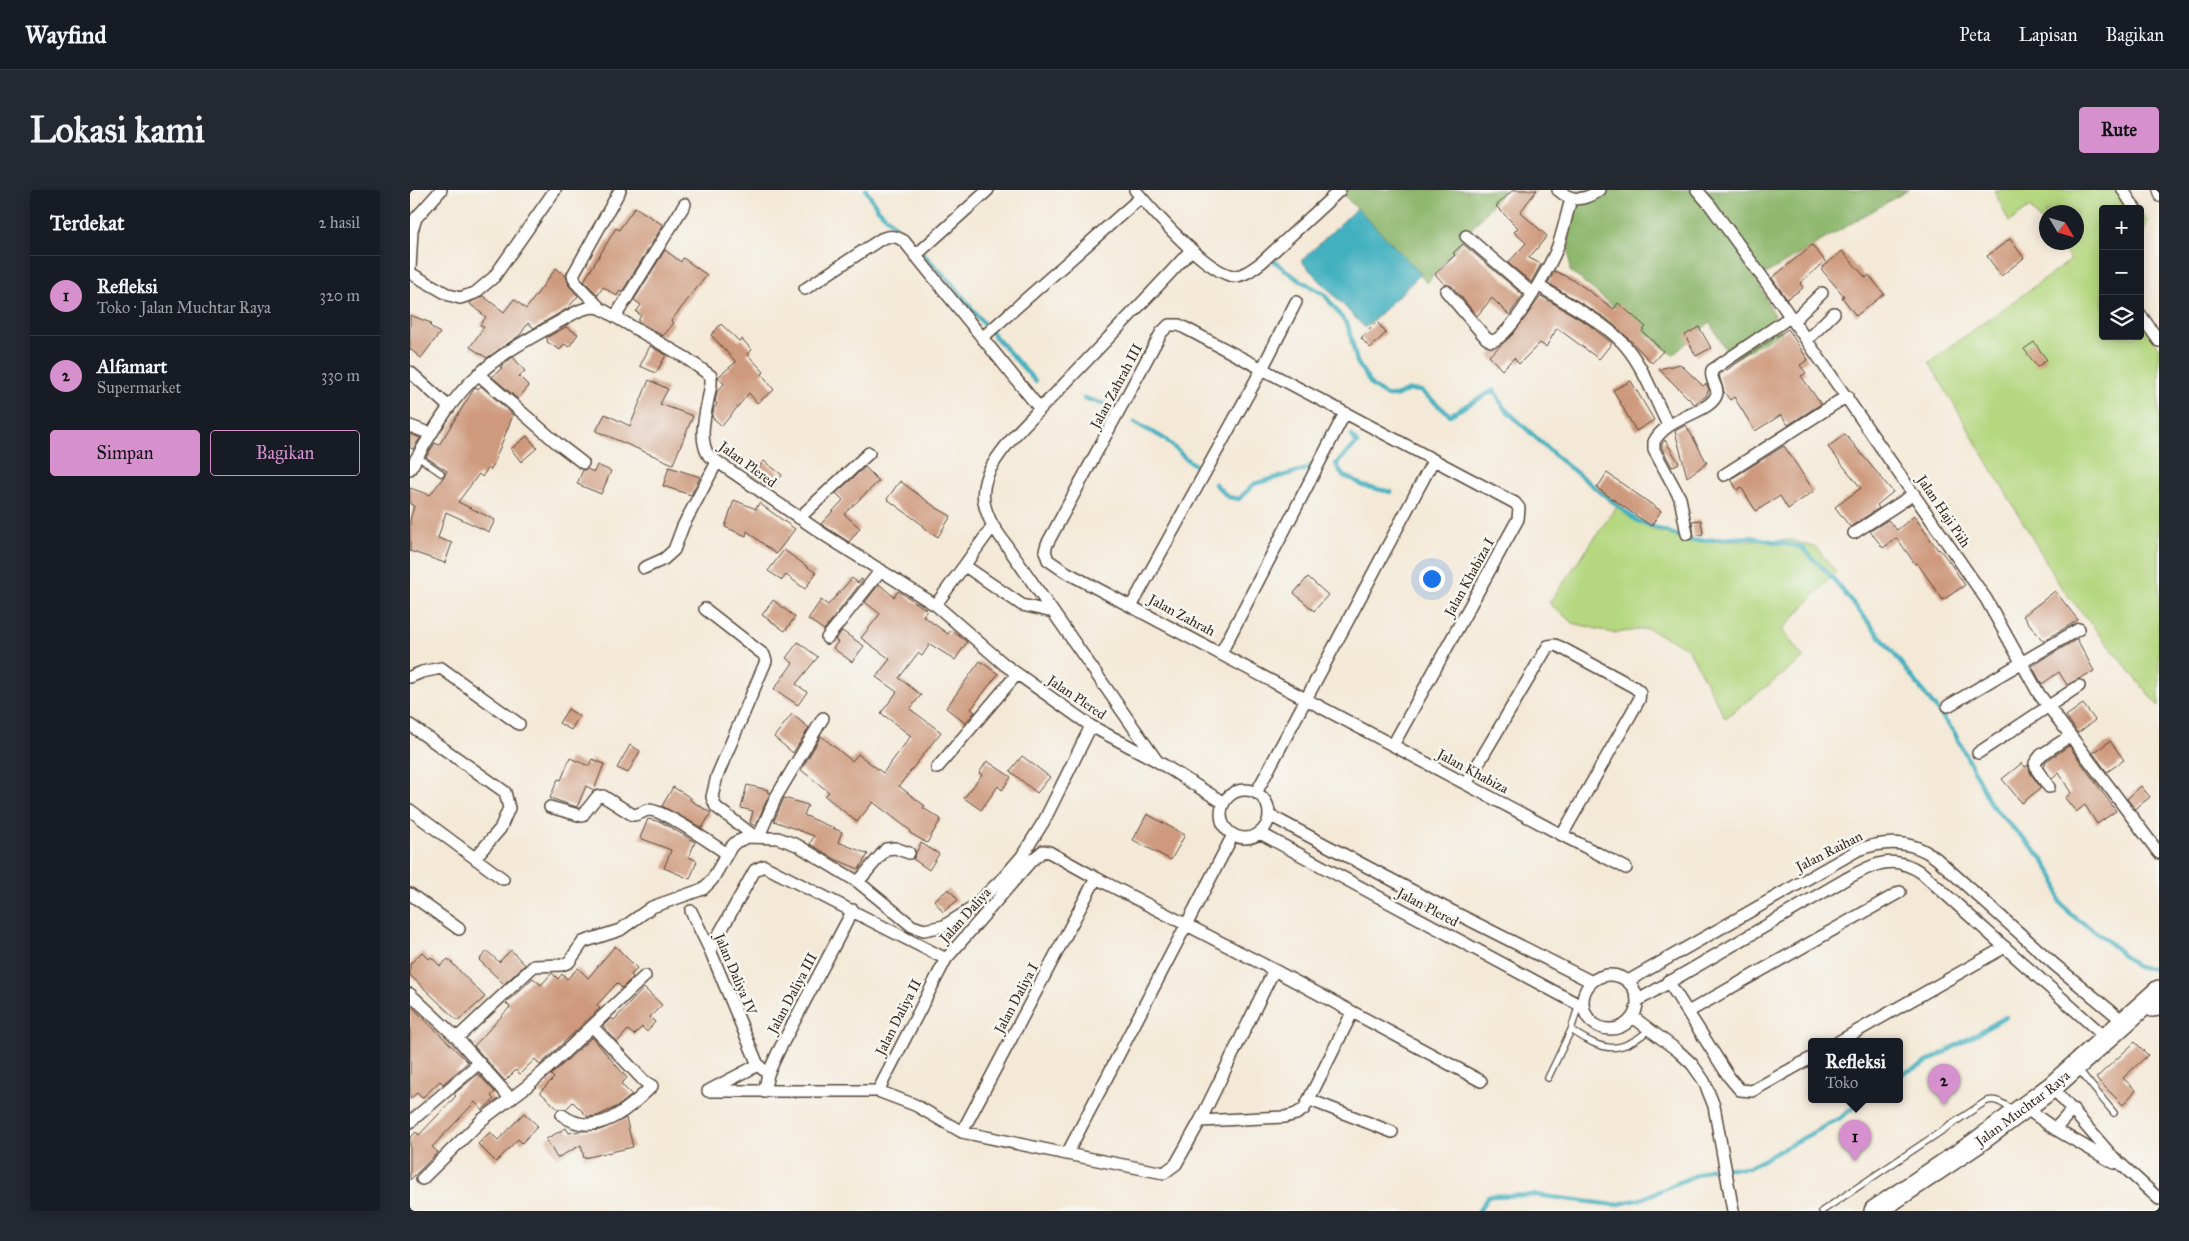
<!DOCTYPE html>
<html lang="id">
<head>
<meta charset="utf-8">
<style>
	body { margin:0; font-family:"IM FELL Great Primer",serif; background:#242831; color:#f1f3f6 }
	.controls { position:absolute; right:15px; top:15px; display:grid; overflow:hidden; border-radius:5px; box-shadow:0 2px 12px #0003 }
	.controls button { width:45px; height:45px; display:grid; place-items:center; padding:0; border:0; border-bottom:1px solid #363941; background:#171b24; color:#f1f3f6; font:25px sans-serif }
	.compass { position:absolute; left:1629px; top:15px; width:45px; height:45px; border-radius:50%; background:#171b24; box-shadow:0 2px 12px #0003; rotate:128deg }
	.you { position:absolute; left:1021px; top:388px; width:18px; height:18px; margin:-12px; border:4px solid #fff; border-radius:50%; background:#1a73e8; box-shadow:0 0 0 8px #1a73e833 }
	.badge { display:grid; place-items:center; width:32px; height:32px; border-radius:50%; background:#d690ce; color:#111; font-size:16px; font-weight:700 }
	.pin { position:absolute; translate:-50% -41px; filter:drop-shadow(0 1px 2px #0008) }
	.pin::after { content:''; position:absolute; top:26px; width:18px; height:15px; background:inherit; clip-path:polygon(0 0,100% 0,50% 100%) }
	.popup { position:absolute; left:1398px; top:848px; width:95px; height:65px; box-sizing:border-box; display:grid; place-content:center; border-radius:5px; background:#171b24; filter:drop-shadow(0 1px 4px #0005); font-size:16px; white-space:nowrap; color:#9ea1a6 }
	.popup b { font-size:19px; color:#f1f3f6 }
	.popup::after { content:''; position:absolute; left:50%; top:100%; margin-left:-10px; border:10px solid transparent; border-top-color:#171b24 }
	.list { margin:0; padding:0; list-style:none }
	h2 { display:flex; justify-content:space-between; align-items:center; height:65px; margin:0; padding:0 20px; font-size:21px }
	h2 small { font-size:16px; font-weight:400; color:#9ea1a6 }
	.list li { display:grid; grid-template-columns:32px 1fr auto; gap:15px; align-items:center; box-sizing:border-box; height:80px; padding:0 20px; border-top:1px solid #363941 }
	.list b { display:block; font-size:19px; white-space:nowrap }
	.list p { margin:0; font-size:16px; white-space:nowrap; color:#9ea1a6 }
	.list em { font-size:16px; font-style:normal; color:#9ea1a6 }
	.actions { display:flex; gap:10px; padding:15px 20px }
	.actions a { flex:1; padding:11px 0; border:1px solid #d690ce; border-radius:5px; text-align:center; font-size:18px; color:#d690ce }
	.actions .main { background:#d690ce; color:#111 }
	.icon { flex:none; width:28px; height:28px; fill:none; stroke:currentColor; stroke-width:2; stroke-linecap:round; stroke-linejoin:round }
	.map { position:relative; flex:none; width:1749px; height:1021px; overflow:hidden; border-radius:5px }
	header { display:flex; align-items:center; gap:30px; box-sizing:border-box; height:70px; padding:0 25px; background:#171b24; border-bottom:1px solid #363941 }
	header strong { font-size:24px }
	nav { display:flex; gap:28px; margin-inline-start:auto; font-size:18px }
	.intro { display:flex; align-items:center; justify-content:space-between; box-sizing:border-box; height:120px; padding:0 30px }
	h1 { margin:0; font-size:35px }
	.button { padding:12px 22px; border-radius:5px; background:#d690ce; color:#111; font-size:18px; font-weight:700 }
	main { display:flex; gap:30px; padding:0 30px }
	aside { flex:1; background:#171b24; border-radius:5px; box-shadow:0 2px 12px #0003 }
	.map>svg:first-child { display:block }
	.green { fill:#b4d77f; stroke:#78804e }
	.forest { fill:#8fb86e; stroke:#657146 }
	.water { fill:#42b0bf; stroke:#3e6d6e }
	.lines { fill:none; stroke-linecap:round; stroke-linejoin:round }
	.stream { stroke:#42b0bf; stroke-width:4.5 }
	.building { fill:#ce997c }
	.lane-casing { stroke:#57473a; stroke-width:8 }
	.street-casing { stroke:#57473a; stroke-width:14 }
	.highway-casing { stroke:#57473a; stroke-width:24 }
	.lane { stroke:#fff; stroke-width:5.5 }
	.street { stroke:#fff; stroke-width:11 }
	.highway { stroke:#fff; stroke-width:21 }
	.labels { text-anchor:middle; stroke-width:5; stroke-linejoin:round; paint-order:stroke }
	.street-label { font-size:14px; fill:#3b2a1e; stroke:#f6f6f2 }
</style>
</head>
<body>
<header>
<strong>Wayfind</strong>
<nav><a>Peta</a><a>Lapisan</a><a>Bagikan</a></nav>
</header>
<div class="intro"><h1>Lokasi kami</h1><a class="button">Rute</a></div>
<main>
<aside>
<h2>Terdekat<small>2 hasil</small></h2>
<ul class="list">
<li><span class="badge">1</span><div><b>Refleksi</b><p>Toko · Jalan Muchtar Raya</p></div><em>320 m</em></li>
<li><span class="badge">2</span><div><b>Alfamart</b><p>Supermarket</p></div><em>330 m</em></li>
</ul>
<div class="actions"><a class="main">Simpan</a><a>Bagikan</a></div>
</aside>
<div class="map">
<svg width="1749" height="1021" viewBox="0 0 1749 1021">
	<rect width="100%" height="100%" fill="#f6f6f2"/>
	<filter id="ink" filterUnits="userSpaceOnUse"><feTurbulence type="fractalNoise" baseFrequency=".02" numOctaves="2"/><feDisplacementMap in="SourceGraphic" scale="10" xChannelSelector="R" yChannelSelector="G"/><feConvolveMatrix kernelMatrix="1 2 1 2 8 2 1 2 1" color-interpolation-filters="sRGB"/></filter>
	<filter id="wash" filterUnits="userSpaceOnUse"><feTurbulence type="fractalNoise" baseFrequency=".0096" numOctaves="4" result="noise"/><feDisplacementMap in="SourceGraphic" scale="20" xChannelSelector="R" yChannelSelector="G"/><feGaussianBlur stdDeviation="1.12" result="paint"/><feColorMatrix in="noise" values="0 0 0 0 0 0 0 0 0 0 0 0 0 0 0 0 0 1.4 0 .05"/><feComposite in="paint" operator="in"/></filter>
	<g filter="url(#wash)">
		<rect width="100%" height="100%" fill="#f4e9d7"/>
		<path class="green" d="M1584,0H1716L1729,19H1693V146H1730V130L1749,157V517L1651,397L1519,172L1661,70L1648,53L1666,52V22H1636V38L1620,17L1599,32Z
			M1730,21L1737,32L1730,53Z
			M1207,316L1243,339L1281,352L1381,350L1407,358L1426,382L1372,440L1394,468L1315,528L1278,458L1238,439L1203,443L1163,433L1139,413Z"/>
		<path class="forest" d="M934,0H1094L1017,93L931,2Z
			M1144,0H1498L1347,89L1372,142L1321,170L1300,132L1263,165L1160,81L1157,9Z"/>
		<path class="water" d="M947,18L1011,84L955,138L891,71Z"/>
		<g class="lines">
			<path class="stream" d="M456,0L468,19L497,48
				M512,63L545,97L573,133L625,191
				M864,71L886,88L914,104L938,136L947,172L962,196L977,206H986L999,200L1011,201L1040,225L1084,200L1094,218L1149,269L1227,331L1283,351L1340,347L1391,357L1420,385L1477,455L1544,542L1582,616L1631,667L1645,689L1650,712L1660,724L1692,746L1727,777L1742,778
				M674,208L706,218
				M725,232C734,239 744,242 753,248C767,258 776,273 793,279
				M942,246L947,253L926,274L933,286L944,290L953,296L981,302
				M915,255V245L923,240
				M805,294L818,307L829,309L844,294L897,279L907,270
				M1489,885L1512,875L1596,827
				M1069,1021L1078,1006L1126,1005L1204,1015L1231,1009L1302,978H1338L1430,928L1453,910"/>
		</g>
		<g id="blocks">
			<path class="building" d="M1103,0H1127L1110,22L1137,46L1119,68L1131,74L1121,92L1098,73L1116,53L1104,42L1108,38L1086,16Z
				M225,17L253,35L212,102L210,101L207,106L193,97L188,105L174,91L206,38L209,40Z
				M1600,49L1614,68L1591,86L1577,66Z
				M1053,54L1113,105L1099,125L1082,108L1067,126L1042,96L1034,94L1025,84L1045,65L1043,63Z
				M1402,55L1415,71L1390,93L1393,98L1377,109L1362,88Z
				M255,60L271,72L273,68L297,85L261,131L264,133L253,146L228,131L231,125L226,122L231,115L224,110Z
				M1432,61L1456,88L1459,85L1474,104L1446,126L1432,107L1434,106L1411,79Z
				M146,78L156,86L159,96L168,106L158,118L124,138L118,133L110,145L77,168L60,157L74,137L70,135L76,127L60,114L61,112L73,106L94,122L104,109L116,119Z
				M1145,81L1165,91L1204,119L1208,113L1236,137L1232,141L1253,161L1242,173L1216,146L1197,129L1138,93Z
				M1131,106L1178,134L1202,153L1189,169L1147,138L1136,157L1130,153L1109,174L1104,168L1092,180L1079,166L1103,144Z
				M0,125L21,133L20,136L30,143L11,168L0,159Z
				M967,132L976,143L960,158L951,148Z
				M311,134L329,151L332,149L342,160L337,164L354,182L352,184L364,200L347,213L339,203L312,236L302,227L304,218L307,214L305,212L307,202L314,194L308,187L326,172L301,145Z
				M156,137L168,144L159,157L154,154L150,160L137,152L138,150L136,148Z
				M1289,137L1301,158L1286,166L1275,145Z
				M1378,139L1398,170L1390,175L1396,183L1391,186L1411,214L1378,235L1371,225L1345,241L1324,207L1320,210L1314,202L1309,185Z
				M1624,152L1637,170L1627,177L1614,159Z
				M240,156L256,165L246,183L230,176Z
				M103,167L115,181L109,186L119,196L108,209L82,187L92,178L90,177Z
				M1270,174L1293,196L1296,194L1299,199L1296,206L1284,214L1249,179Z
				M239,190L258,199L250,214L283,226L263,274L186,241L195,224L220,236Z
				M1221,191L1244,230L1226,241L1203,200Z
				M71,196L103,225L81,280L78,278L72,287L69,284L48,312L85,330L79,342L36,322L28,348L42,353L35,373L0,361V330L4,316L0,314V298L20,305L35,285L37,281L16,267L25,253L29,255L62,202L66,197L68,199Z
				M1276,235L1297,273L1277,287L1265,241Z
				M0,244L10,248L3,259L0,258Z
				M1435,244L1483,302L1467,315L1469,318L1440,337L1425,317L1451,298L1418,257Z
				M117,246L127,258L111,272L101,259Z
				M1255,250L1269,273L1262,277L1252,258V254Z
				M1374,256L1404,301L1378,319L1370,306L1346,321L1331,297L1327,300L1321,289Z
				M354,271L372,285L362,299L343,285Z
				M187,275L201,281L191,304L167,294L173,280L177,279L184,282Z
				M259,277L290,287L281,305L253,296Z
				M455,277L469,291L434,324L450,338L439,352L411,334L433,310L426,303Z
				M1197,283L1251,321L1241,336L1187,298Z
				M490,291L525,317L541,326L528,347L513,337L514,336L477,309Z
				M324,310L346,319L349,313L385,339L366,364L337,341L336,346L315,337Z
				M1504,326L1528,360L1529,359L1538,370L1555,395L1533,410L1507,373L1505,374L1487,348L1473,358L1460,341L1478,330L1487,340Z
				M1291,330L1293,344L1284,346L1282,331Z
				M374,360L406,383L395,399L376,385L372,390L358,381Z
				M898,387L918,405L904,421L884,403Z
				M442,388L448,393L451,389L453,390L414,440L398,429L411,410L418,415Z
				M469,394L484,407L488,401L499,408L517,420L513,426L538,444L541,440L557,452L545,470L520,454L512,466L508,463L489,488L511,505L500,519L531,542L489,596L515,616L513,618L531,629L517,653L500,643L501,641L463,612L447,632L415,606L419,602L391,580L411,546L442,571L448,564L473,583L501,546L471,523L487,502L466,487L480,469L451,448L470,424L455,412Z
				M1645,401L1668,430L1633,451L1613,426Z
				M363,410L385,427L375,441L352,425Z
				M432,441L454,456L442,472L423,458L428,452L425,450Z
				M1667,449L1684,481L1657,495L1649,482L1632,494L1622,476Z
				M388,452L408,467L386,494L397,502L388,515L364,499L383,473L376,468Z
				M570,471L588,484L561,519L565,522L555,533L536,518Z
				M1673,514L1685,530L1668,543L1656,526Z
				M158,519L169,526L161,540L149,533Z
				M382,524L399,538L383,563L364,547Z
				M1700,551L1714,570L1697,582L1683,563Z
				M220,555L230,561L218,583L207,578Z
				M1659,556L1706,621L1687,634L1675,615L1666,622L1655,608L1661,603L1649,583L1642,589L1634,577L1636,571Z
				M612,566L640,587L627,603L600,581Z
				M160,568L179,576L182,569L194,574L184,600L176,596L167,617L140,608L148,589L151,590Z
				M577,571L601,587L592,600L588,596L571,620L554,608L572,585L569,583Z
				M1612,573L1615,577L1618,575L1621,584L1631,598L1612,613L1592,589Z
				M337,595L358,600L357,602L360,603L345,636L340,633L343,621L331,618Z
				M1731,596L1740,607L1725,619L1717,609Z
				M263,597L281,608L280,610L301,623L292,638L252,616Z
				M374,608L398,615L394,625L432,642L428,652L458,664L449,679L427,670L400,654L404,646L364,631Z
				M737,624L775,645L761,670L723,650Z
				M238,629L251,632L285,652L279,667L287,671L280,689L254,678L261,660L230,648Z
				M511,653L529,664L519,680L503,669Z
				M539,699L548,710L533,722L524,710Z
				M205,756L227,778L221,785L223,787L212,798L207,793L187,815L190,818L130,875L125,869L110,884L106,880L95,891L64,856L100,817L96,813L123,788L131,795L142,783L148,789L152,784L157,789L168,778L178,788Z
				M101,760L115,775L94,794L69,770L77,761L89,772Z
				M12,762L19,769L21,767L30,776L38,769L75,807L48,831L0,785V774Z
				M234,798L252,815L240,827L245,832L237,842L232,837L224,845L218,840L207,852L193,836L201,828L204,830Z
				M0,815L58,872L33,894L30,891L12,908L7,903L0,909Z
				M182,847L217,888L211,894L222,905L208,916L187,926L178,927L163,912L156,919H148L130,902L144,888L141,885Z
				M1725,852L1738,865L1713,888L1726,900L1713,915L1686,888Z
				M68,884L85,902L81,906L84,910L72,920L65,912L22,957L28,962L0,990V948L6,942L9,945L46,906L44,904Z
				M114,923L128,936L112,953L108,949L86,972L68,954L80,942L88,950Z
				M216,928L223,957L174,968L171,955L147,968L136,949L156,938L159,943L170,941L190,940Z"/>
		</g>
	</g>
	<g filter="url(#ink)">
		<use href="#blocks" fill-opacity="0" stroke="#57473a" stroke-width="1"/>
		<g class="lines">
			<defs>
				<path id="lane" d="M1746,0L1749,9
					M8,267L31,283
					M1161,840L1169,814
					M1669,880L1704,923
					M1138,888L1161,840C1193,861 1209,866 1240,839
					M1412,1021L1575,912C1586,907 1593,914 1603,920"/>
				<path id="street" d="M725,0C742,20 800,87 826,86C836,85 845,77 852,72L930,0
					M1148,0C1163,13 1175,10 1190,0
					M1287,0L1300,15L1366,106L1576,409L1629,504L1749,663
					M1713,0L1725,19
					M1056,46L1123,104
					M781,60C737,109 690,156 645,204C624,225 588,259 577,286C570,305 574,319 583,336L747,571L814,613
					M505,66L578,0
					M0,79L2,41L6,28L31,0
					M0,83L39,105L50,108L65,103L84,87L145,0
					M1128,95C1155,113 1188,128 1211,151C1233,174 1244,208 1258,235
					M395,99L471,49C480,45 486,46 494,51L630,219
					M1036,101L1076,148L1081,151C1098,152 1139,78 1146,61C1153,44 1156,26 1161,9
					M190,118L166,93L163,85L210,0
					M1730,124L1749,151
					M205,127L275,14
					M1383,131L1412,103
					M572,148L731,7
					M1397,150L1424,123
					M0,182L39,217
					M68,184L147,253L173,273
					M0,236L21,244
					M0,279C20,246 40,209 70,183C93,162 121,148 147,133C160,126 175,114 190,118L276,168L301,186V194C298,215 286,248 299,266L416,346L527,416L595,475L681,536L747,571
					M1314,285L1437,206
					M389,328L459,263
					M1444,343L1504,304
					M1277,344L1270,308L1244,260V252C1256,227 1299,223 1306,206C1310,198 1299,190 1302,180L1380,127
					M555,376L612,415L643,422
					M234,378L254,369L264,360L273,336L307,272
					M530,409L583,336
					M722,415L852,179L886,112
					M295,419L354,465L356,471L307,586L302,607L306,617L344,646
					M417,448L471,380
					M811,463L935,223
					M0,487L12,482L31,478L109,534
					M1538,516L1669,439
					M0,535L95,602L99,618L90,639L65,668
					M983,555L1108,329L1109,318L1105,313L775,138L769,135H759L751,143L637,354L635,361L638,370L654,381L1152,645L1216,678
					M1568,563L1669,496
					M527,578L607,484
					M1056,594L1138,456L1145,455L1150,457L1224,497L1230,502L1229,510L1152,645
					M1639,597L1627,580L1625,573L1631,565L1660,546
					M811 624a24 24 0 1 1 48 0a24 24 0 1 1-48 0Z
					M846,603L1023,271
					M140,617L172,626L187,607L193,606L223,625C229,625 233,621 238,620C253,619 302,654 316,663
					M0,620L93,689
					M859,625L1022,711L1182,792
					M850,643L1173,817
					M349,646L366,607L413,528
					M448,692L476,659L485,658L499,663
					M0,704L49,739
					M281,721L300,760L348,875L358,884
					M300,760L345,680L354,676L536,769
					M1173 812a27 27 0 1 1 54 0a27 27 0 1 1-54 0Z
					M1218,791L1448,660C1475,650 1503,650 1527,669L1645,775L1714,832
					M1258,791L1319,887L1330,900L1342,901L1401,868
					M0,804L47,848L101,909
					M1227,811L1436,689C1464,674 1483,663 1512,683L1696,848
					M1732,816L1742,821L1749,820
					M1278,822L1490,702
					M1223,827L1268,861L1282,874L1294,891L1304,916L1323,1021
					M47,848L124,776L152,775L159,772L173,752L210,740L242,717L293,699L302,690L321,657L326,652L338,647L368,648L387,655L448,692L502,736L514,740L534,736L561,719L594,687L612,666L634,631L681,536
					M1428,852L1595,757
					M1642,897L1702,966L1749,1009
					M300,900L348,875
					M298,901H468L505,915L552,942L657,964L754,983L766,974L790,931L864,780
					M468,901L536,769L621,671L633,661L639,662L686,688L864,780L1071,891
					M354,902L358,884L368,862L443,720
					M900,910L982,942
					M1614,917L1645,939L1704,973
					M152,925C185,950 219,919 242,896L234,891L182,836
					M790,931L875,927L886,924L894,919L942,823
					M0,932L68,874
					M1645,939L1663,919
					M552,942L686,688
					M657,964L823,645
					M12,989L73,929L116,897L139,877L235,786"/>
				<g id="highway">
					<path id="s1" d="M1465,1021L1565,954L1642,897L1749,801"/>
				</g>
			</defs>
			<use href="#lane" class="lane-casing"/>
			<use href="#street" class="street-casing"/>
			<use href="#highway" class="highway-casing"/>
			<use href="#lane" class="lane"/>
			<use href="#street" class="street"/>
			<use href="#highway" class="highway"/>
		</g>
	</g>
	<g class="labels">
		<g class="street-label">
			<text transform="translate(706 196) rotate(-62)" y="5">Jalan Zahrah III</text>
			<text transform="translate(338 274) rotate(36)" y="5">Jalan Plered</text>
			<text transform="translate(1534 321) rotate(56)" y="5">Jalan Haji Piih</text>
			<text transform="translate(1059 387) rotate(-61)" y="5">Jalan Khabiza I</text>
			<text transform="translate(772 425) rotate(28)" y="5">Jalan Zahrah</text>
			<text transform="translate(667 507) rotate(34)" y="5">Jalan Plered</text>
			<text transform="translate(1063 581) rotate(28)" y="5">Jalan Khabiza</text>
			<text transform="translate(1419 661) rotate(-27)" y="5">Jalan Raihan</text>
			<text transform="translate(1018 717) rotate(28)" y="5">Jalan Plered</text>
			<text transform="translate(555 725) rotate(-48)" y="5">Jalan Daliya</text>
			<text transform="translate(326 784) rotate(67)" y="5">Jalan Daliya IV</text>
			<text transform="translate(382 803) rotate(-62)" y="5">Jalan Daliya III</text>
			<text transform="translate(606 808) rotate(-62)" y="5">Jalan Daliya I</text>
			<text transform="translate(488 827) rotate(-63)" y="5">Jalan Daliya II</text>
			<text dy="5" stroke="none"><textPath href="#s1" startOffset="180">Jalan Muchtar Raya</textPath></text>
		</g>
	</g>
</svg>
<div class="controls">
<button>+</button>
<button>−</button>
<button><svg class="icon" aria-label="layers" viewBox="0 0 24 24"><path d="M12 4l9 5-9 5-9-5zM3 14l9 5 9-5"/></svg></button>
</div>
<svg class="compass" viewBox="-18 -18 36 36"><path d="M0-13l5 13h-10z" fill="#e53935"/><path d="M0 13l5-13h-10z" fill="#9ea1a6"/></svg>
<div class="you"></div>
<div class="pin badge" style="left:1445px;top:971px">1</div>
<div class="popup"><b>Refleksi</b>Toko</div>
<div class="pin badge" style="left:1534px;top:915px">2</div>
</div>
</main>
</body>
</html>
